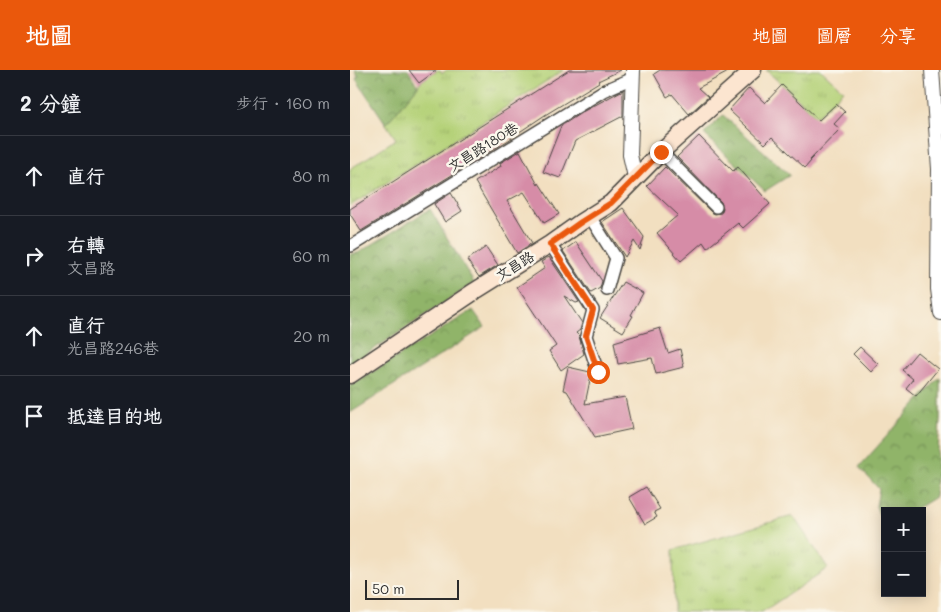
<!DOCTYPE html>
<html lang="zh-TW">
<head>
<meta charset="utf-8">
<style>
	body { margin:0; font-family:Mali,"LXGW WenKai TC",sans-serif; background:#20242c; color:#f1f3f6 }
	.controls { position:absolute; right:15px; bottom:15px; display:grid; overflow:hidden; border-radius:0px; box-shadow:0 2px 12px #0003 }
	.controls button { width:45px; height:45px; display:grid; place-items:center; padding:0; border:0; border-bottom:1px solid #363941; background:#171b24; color:#f1f3f6; font:25px sans-serif }
	.scale { position:absolute; left:15px; bottom:12px; width:94px; box-sizing:border-box; padding-left:5px; border:2px solid #2b2b2b; border-top:0; font-size:14px; line-height:18px; white-space:nowrap; color:#2b2b2b; -webkit-text-stroke:4px #fbf7ec; paint-order:stroke }
	.stop { position:absolute; width:15px; height:15px; margin:-11px; border:4px solid #ea580c; border-radius:50%; background:#fff }
	.stop.end { background:#ea580c; border-color:#fff; box-shadow:0 1px 5px #0008 }
	.list { margin:0; padding:0; list-style:none }
	h2 { display:flex; justify-content:space-between; align-items:center; height:65px; margin:0; padding:0 20px; font-size:21px }
	h2 small { font-size:16px; font-weight:400; color:#9ea1a6 }
	.list li { display:grid; grid-template-columns:32px 1fr auto; gap:15px; align-items:center; box-sizing:border-box; height:80px; padding:0 20px; border-top:1px solid #363941 }
	.list b { display:block; font-size:19px; white-space:nowrap }
	.list p { margin:0; font-size:16px; white-space:nowrap; color:#9ea1a6 }
	.list em { font-size:16px; font-style:normal; color:#9ea1a6 }
	.icon { flex:none; width:28px; height:28px; fill:none; stroke:currentColor; stroke-width:2; stroke-linecap:round; stroke-linejoin:round }
	.map { position:relative; flex:none; width:591px; height:542px; overflow:hidden }
	header { display:flex; align-items:center; gap:30px; box-sizing:border-box; height:70px; padding:0 25px; background:#ea580c; color:#fff }
	header strong { font-size:24px }
	nav { display:flex; gap:28px; margin-inline-start:auto; font-size:18px }
	main { display:flex }
	aside { flex:1; background:#171b24 }
	.map>svg:first-child { display:block }
	.grass { fill:url(#grass-tufts); stroke:#707e52 }
	.forest { fill:url(#forest-crowns); stroke:#5e704a }
	.building { fill:#d68ca7 }
	.lines { fill:none; stroke-linecap:round; stroke-linejoin:round }
	.minor-casing { stroke:#494641; stroke-width:14 }
	.tertiary-casing { stroke:#494641; stroke-width:16 }
	.secondary-casing { stroke:#494641; stroke-width:19 }
	.minor { stroke:#fff; stroke-width:11 }
	.tertiary { stroke:#fff; stroke-width:14 }
	.secondary { stroke:#fce5d0; stroke-width:16 }
	.route { stroke:#ea580c; stroke-width:6 }
	.labels { text-anchor:middle; stroke-width:5; stroke-linejoin:round; paint-order:stroke }
	.street-label { font-size:14px; fill:#2b2b2b; stroke:#fbf7ec }
</style>
</head>
<body>
<header>
<strong>地圖</strong>
<nav><a>地圖</a><a>圖層</a><a>分享</a></nav>
</header>
<main>
<aside>
<h2>2 分鐘<small>步行 · 160 m</small></h2>
<ul class="list">
<li><svg class="icon" aria-label="ahead" viewBox="0 0 24 24"><path d="M12 20V5M6 11l6-6 6 6"/></svg><div><b>直行</b></div><em>80 m</em></li>
<li><svg class="icon" aria-label="right" viewBox="0 0 24 24"><path d="M7 20v-9h11M14 6l5 5-5 5"/></svg><div><b>右轉</b><p>文昌路</p></div><em>60 m</em></li>
<li><svg class="icon" aria-label="ahead" viewBox="0 0 24 24"><path d="M12 20V5M6 11l6-6 6 6"/></svg><div><b>直行</b><p>光昌路246巷</p></div><em>20 m</em></li>
<li><svg class="icon" aria-label="arrive" viewBox="0 0 24 24"><path d="M6 21V4h12l-3 4 3 4H6"/></svg><div><b>抵達目的地</b></div></li>
</ul>
</aside>
<div class="map">
<svg width="591" height="542" viewBox="0 0 591 542">
	<defs>
		<pattern id="grass-tufts" width="24" height="20" patternUnits="userSpaceOnUse" patternTransform="scale(1.25)"><rect width="24" height="20" fill="#b5d279"/><path d="M3 7l-1-3M5 7V3M7 7l1-3M15 17l-1-3M17 17v-4M19 17l1-3" fill="none" stroke="#9cb469"/></pattern>
		<pattern id="forest-crowns" width="20" height="18" patternUnits="userSpaceOnUse" patternTransform="scale(1.25)"><rect width="20" height="18" fill="#90b469"/><path d="M2 6a3 3 0 1 1 6 0M12 15a3 3 0 1 1 6 0" fill="none" stroke="#769357"/></pattern>
	</defs>
	<rect width="100%" height="100%" fill="#fbf7ec"/>
	<filter id="ink" filterUnits="userSpaceOnUse"><feTurbulence type="fractalNoise" baseFrequency=".02" numOctaves="2"/><feDisplacementMap in="SourceGraphic" scale="10" xChannelSelector="R" yChannelSelector="G"/><feConvolveMatrix kernelMatrix="1 2 1 2 8 2 1 2 1" color-interpolation-filters="sRGB"/></filter>
	<filter id="wash" filterUnits="userSpaceOnUse"><feTurbulence type="fractalNoise" baseFrequency=".0096" numOctaves="4" result="noise"/><feDisplacementMap in="SourceGraphic" scale="20" xChannelSelector="R" yChannelSelector="G"/><feGaussianBlur stdDeviation="1.12" result="paint"/><feColorMatrix in="noise" values="0 0 0 0 0 0 0 0 0 0 0 0 0 0 0 0 0 1.4 0 .05"/><feComposite in="paint" operator="in"/></filter>
	<g filter="url(#wash)">
		<rect width="100%" height="100%" fill="#f2dfc0"/>
		<path class="grass" d="M87,0H90L92,3L97,0H214L0,136V99L46,69L36,54L68,16L69,13Z
			M416,0H471L493,20L467,47Z
			M443,446L478,498L412,542H324L323,480Z"/>
		<path class="forest" d="M5,0H58L68,16L36,54L6,9L8,6Z
			M373,45L440,105L415,121L354,64Z
			M80,139L124,213L0,295V184L8,183Z
			M123,240L135,257L0,343V316Z
			M590,307V349L585,427L562,441H535V452L532,453L526,436L529,419L509,397Z"/>
		<g id="blocks">
			<path class="building" d="M59,0H87L69,13Z
				M219,0H271L248,11L249,12L195,45L162,67V68L11,161L0,144V139Z
				M310,0H382L348,18L358,27L339,44L322,24L317,27L304,4Z
				M432,15L469,50L486,34L495,42L484,54L490,59L460,90L461,91L455,98L422,67L415,74L379,40L399,18L415,33Z
				M273,20V46L225,71L210,108L193,102L211,56L234,41Z
				M349,66L383,101L388,97L420,134L393,158L388,153L357,178L353,172L331,191L307,163L328,145L297,116L315,97L361,142L365,144L371,143L373,138L371,132L327,87Z
				M170,81L188,115L189,113L209,144L194,153L174,122L157,131L182,173L167,183L125,112L151,96L150,93Z
				M101,123L112,141L95,152L84,134Z
				M273,138L294,167L290,180L284,171L275,187L252,152Z
				M226,172L252,211L250,218L241,223L213,181Z
				M136,177L148,195L129,207L117,190Z
				M199,187L229,232L226,233L214,226L232,253L230,260L226,263L229,266L234,284L211,300L199,281L206,276L167,217L195,198L191,192Z
				M273,212L293,223L281,245L283,246L273,262L250,248Z
				M310,258L318,283L330,279L334,297L306,304L302,288L268,294L264,272Z
				M510,277L528,294L521,302L503,284Z
				M567,282L588,299L566,326L556,318L563,309L552,300Z
				M218,297L240,302L241,305L235,334L275,327L282,359L245,367L217,321L213,320Z
				M296,417L310,439L304,442L307,447L295,454L279,427Z"/>
		</g>
	</g>
	<g filter="url(#ink)">
		<use href="#blocks" fill-opacity="0" stroke="#494641" stroke-width="1"/>
		<g class="lines">
			<defs>
				<path id="minor" d="M311,82L366,137
					M240,147L266,188L257,220
					M200,174L243,240L236,266L248,302
					M1,176L253,21L283,8"/>
				<path id="tertiary" d="M283,0L280,85L285,107
					M582,0L589,99L591,106
					M589,99L588,219L591,243"/>
				<path id="secondary" d="M0,305L125,221L200,174L231,152L261,133L311,82L403,0"/>
			</defs>
			<use href="#minor" class="minor-casing"/>
			<use href="#tertiary" class="tertiary-casing"/>
			<use href="#secondary" class="secondary-casing"/>
			<use href="#minor" class="minor"/>
			<use href="#tertiary" class="tertiary"/>
			<use href="#secondary" class="secondary"/>
		</g>
	</g>
	<g class="lines" filter="url(#ink)">
		<path class="route" d="M248,302L236,266L243,240L200,174L231,152L261,133L311,82"/>
	</g>
	<g class="labels">
		<g class="street-label">
			<text transform="translate(133 77) rotate(-32)" y="5">文昌路180巷</text>
			<text transform="translate(165 196) rotate(-32)" y="5">文昌路</text>
		</g>
	</g>
</svg>
<div class="controls">
<button>+</button>
<button>−</button>
</div>
<div class="scale">50 m</div>
<div class="stop" style="left:248px;top:302px"></div>
<div class="stop end" style="left:311px;top:82px"></div>
</div>
</main>
</body>
</html>
